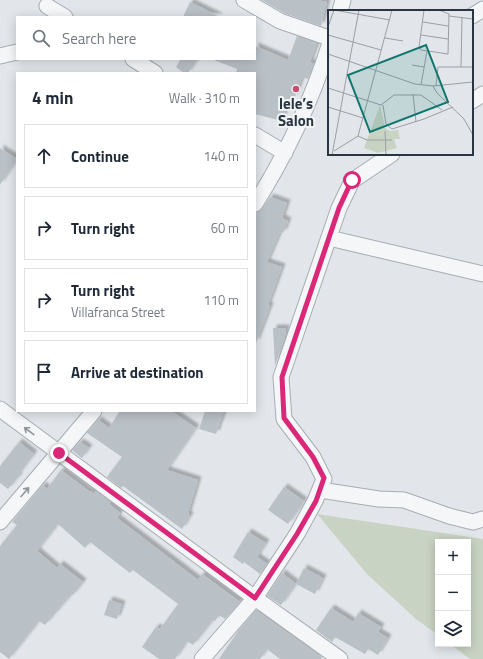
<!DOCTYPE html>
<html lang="en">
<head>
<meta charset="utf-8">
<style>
	body { margin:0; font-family:"Titillium Web",sans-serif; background:#f2f2f3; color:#1f2937 }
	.controls { position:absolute; right:12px; bottom:12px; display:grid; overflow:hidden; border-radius:0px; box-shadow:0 2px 10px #0003 }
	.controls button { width:36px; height:36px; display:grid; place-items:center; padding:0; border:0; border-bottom:1px solid #e0e1e3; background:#fff; color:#1f2937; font:20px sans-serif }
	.stop { position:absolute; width:12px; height:12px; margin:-9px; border:3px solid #db2777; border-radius:50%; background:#fff }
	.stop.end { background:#db2777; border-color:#fff; box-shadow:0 1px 4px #0008 }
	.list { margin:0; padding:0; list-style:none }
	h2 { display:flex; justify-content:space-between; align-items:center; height:52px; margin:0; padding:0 16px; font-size:17px }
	h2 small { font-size:13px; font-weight:400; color:#747a83 }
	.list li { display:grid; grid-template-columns:26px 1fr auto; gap:12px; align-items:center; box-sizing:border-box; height:64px; margin:0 8px 8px; padding:0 8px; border:1px solid #e0e1e3; border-radius:0px }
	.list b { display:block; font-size:15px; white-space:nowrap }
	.list p { margin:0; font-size:13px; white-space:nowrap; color:#747a83 }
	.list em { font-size:13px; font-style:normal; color:#747a83 }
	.icon { flex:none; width:22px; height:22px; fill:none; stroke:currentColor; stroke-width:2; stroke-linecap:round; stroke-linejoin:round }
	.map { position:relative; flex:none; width:483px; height:659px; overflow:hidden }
	.search { position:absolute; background:#fff; box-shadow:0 2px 10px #0003; left:16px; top:16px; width:240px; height:44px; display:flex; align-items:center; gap:10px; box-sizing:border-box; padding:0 14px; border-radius:0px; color:#747a83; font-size:15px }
	.panel { position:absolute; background:#fff; box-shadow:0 2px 10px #0003; left:16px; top:72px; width:240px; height:340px; border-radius:0px }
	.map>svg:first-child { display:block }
	.green { fill:#c9d3c3 }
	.building { fill:#b9c0c6; filter:url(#shadow) }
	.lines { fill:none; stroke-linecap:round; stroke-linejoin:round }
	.minor-casing { stroke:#a7adb4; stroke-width:17 }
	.minor { stroke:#f4f6f8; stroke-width:15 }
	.oneway { stroke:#90969c }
	.route { stroke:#db2777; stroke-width:5 }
	.poi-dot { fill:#c84d6e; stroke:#f1f4f7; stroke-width:1.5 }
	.labels { text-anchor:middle; stroke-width:4; stroke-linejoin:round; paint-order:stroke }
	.poi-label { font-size:15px; font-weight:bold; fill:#2b3541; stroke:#f1f4f7 }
	.inset-road { fill:none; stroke:#999fa6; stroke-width:1 }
	.view { fill:#0f766e; fill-opacity:0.15; stroke:#0f766e; stroke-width:2 }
	.inset-edge { fill:none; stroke:#2b3541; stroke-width:2 }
</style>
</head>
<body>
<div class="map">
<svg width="483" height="659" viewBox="0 0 483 659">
	<defs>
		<filter id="shadow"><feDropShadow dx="3.5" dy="-3.5" stdDeviation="1" flood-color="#0004"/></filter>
	</defs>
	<rect width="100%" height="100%" fill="#e2e6ea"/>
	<path class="green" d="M317,514L483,539V659H470L450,644H468V542H438V635L416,619L367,574Z"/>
	<path class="building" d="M262,0H317L327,2L321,26L284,13Z
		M190,2L220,17H183Z
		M297,36L317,43L310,62L314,64L308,79L302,77L295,97L289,95L282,121L255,114V73H236L237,69L214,60V59H255V46L288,60Z
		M181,59H197L188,73H184L176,67Z
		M0,148L17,159L0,185Z
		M270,197L287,203L282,218L288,221L283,233L280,232L267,262L282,267L268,305L270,306L256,343L255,342V215L256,213L262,209Z
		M273,328H286L285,336L275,366Z
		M120,411H171L196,428L167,470L198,480L188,514L190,516L182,529L123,486L121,488L107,477L122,457L87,433L98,420L109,428Z
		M205,411H224L216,434L199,429Z
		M19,442L34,454L18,475L19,476L8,489L0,483V466Z
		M80,442L89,448L82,458L72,450Z
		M61,470L90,492L91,491L94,494L96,491L111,502L109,504L120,513L117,518L198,580L202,574L240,602L225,619L219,615L215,621L213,620L193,645L187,641L175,659H159L142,647L156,627L160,629L178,604L133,570L130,573L90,542L85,548L58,524L37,551L57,568L60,564L83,582L73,595L72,594L45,625L39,621L9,659L0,652V546L17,525L12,522L43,485L47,489Z
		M284,487L304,501L288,524L268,510Z
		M248,532L266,543L257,557L267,564L260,574L244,562L243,564L233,557Z
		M304,568L323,578L315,594L296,584Z
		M282,573L296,584L281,605L267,596Z
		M109,600L122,604L117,619L104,615Z
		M331,608L353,622L358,613L381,627L378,632L388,638L378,655L368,649L365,654L335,637L332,642L316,630Z
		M256,610L322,657L321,659H280L267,649L260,659H219L239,630Z"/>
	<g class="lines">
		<defs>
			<path id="minor" d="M244,0L280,21L329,38
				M47,6L65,17
				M340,11L343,0
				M472,16L483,9
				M0,56L17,52
				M133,59L155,73
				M472,101L483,94
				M255,135L285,153
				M255,204C286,155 311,102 329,46
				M329,238L483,274
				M0,409L255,598L340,659
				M320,490L379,499L404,500L449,516L473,522L483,519
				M0,522L94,411
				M202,659L255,598L297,534L315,501L324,479L313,457L284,419L281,377L339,208L352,181L392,154"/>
		</defs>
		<use href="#minor" class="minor-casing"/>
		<use href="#minor" class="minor"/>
	</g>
	<defs><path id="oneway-shaft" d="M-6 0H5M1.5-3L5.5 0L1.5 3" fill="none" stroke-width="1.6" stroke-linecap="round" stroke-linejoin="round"/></defs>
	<g class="oneway">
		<use href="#oneway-shaft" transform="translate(29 431) rotate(-143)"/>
		<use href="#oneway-shaft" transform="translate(25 492) rotate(-49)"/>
	</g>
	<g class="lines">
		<path class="route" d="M59,453L255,598L297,534L316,501L324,478L313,457L284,418L282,377L339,208L352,180"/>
	</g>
	<circle class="poi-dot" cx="296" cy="89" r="4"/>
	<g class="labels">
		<g class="poi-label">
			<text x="296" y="109">lele’s<tspan x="296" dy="17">Salon</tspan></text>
		</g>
	</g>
	<g transform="translate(328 10)">
		<rect width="145" height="145" fill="#e2e6ea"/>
		<path d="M52,95L57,118L62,121L70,120L72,129H66L69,138L50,143L36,138Z" fill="#c9d3c3"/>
		<path class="inset-road" d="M6,0L62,10M96,0L91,37L93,40L120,44L121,4L111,0M121,6L145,9M95,12L120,16M0,17L6,0M0,25L53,40M93,25L120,29M57,28L75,31M0,44L87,74L105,76L145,72M84,55L96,57M133,57L134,7M93,75L99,41M105,76L109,83L136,109L145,125M108,76L110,57H145M0,78L53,95L66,85H93L114,100M85,84L88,112M55,95L58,114L64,119L96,109L125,97M0,97L35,108M57,121L58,145M30,126L39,130H64M6,141L30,126L64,0M4,145L31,0"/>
		<path class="view" d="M98,35L120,92L42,122L20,65Z"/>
		<rect width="145" height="145" class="inset-edge"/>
	</g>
</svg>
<div class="controls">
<button>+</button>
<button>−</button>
<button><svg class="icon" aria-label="layers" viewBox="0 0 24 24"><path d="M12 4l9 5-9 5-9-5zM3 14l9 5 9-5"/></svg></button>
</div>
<div class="stop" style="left:352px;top:180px"></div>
<div class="stop end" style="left:59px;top:453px"></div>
<div class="search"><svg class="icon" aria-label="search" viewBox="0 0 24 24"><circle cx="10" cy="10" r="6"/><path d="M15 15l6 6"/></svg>Search here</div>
<section class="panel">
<h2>4 min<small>Walk · 310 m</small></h2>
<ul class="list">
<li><svg class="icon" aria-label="ahead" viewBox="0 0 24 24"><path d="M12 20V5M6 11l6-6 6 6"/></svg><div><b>Continue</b></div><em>140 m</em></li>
<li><svg class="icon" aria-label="right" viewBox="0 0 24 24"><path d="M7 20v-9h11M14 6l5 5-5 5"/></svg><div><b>Turn right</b></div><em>60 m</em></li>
<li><svg class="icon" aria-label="right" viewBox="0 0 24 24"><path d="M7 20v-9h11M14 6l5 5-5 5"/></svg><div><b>Turn right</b><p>Villafranca Street</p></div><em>110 m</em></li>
<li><svg class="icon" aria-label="arrive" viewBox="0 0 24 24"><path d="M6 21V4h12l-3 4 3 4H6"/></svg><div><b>Arrive at destination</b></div></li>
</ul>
</section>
</div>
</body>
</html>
